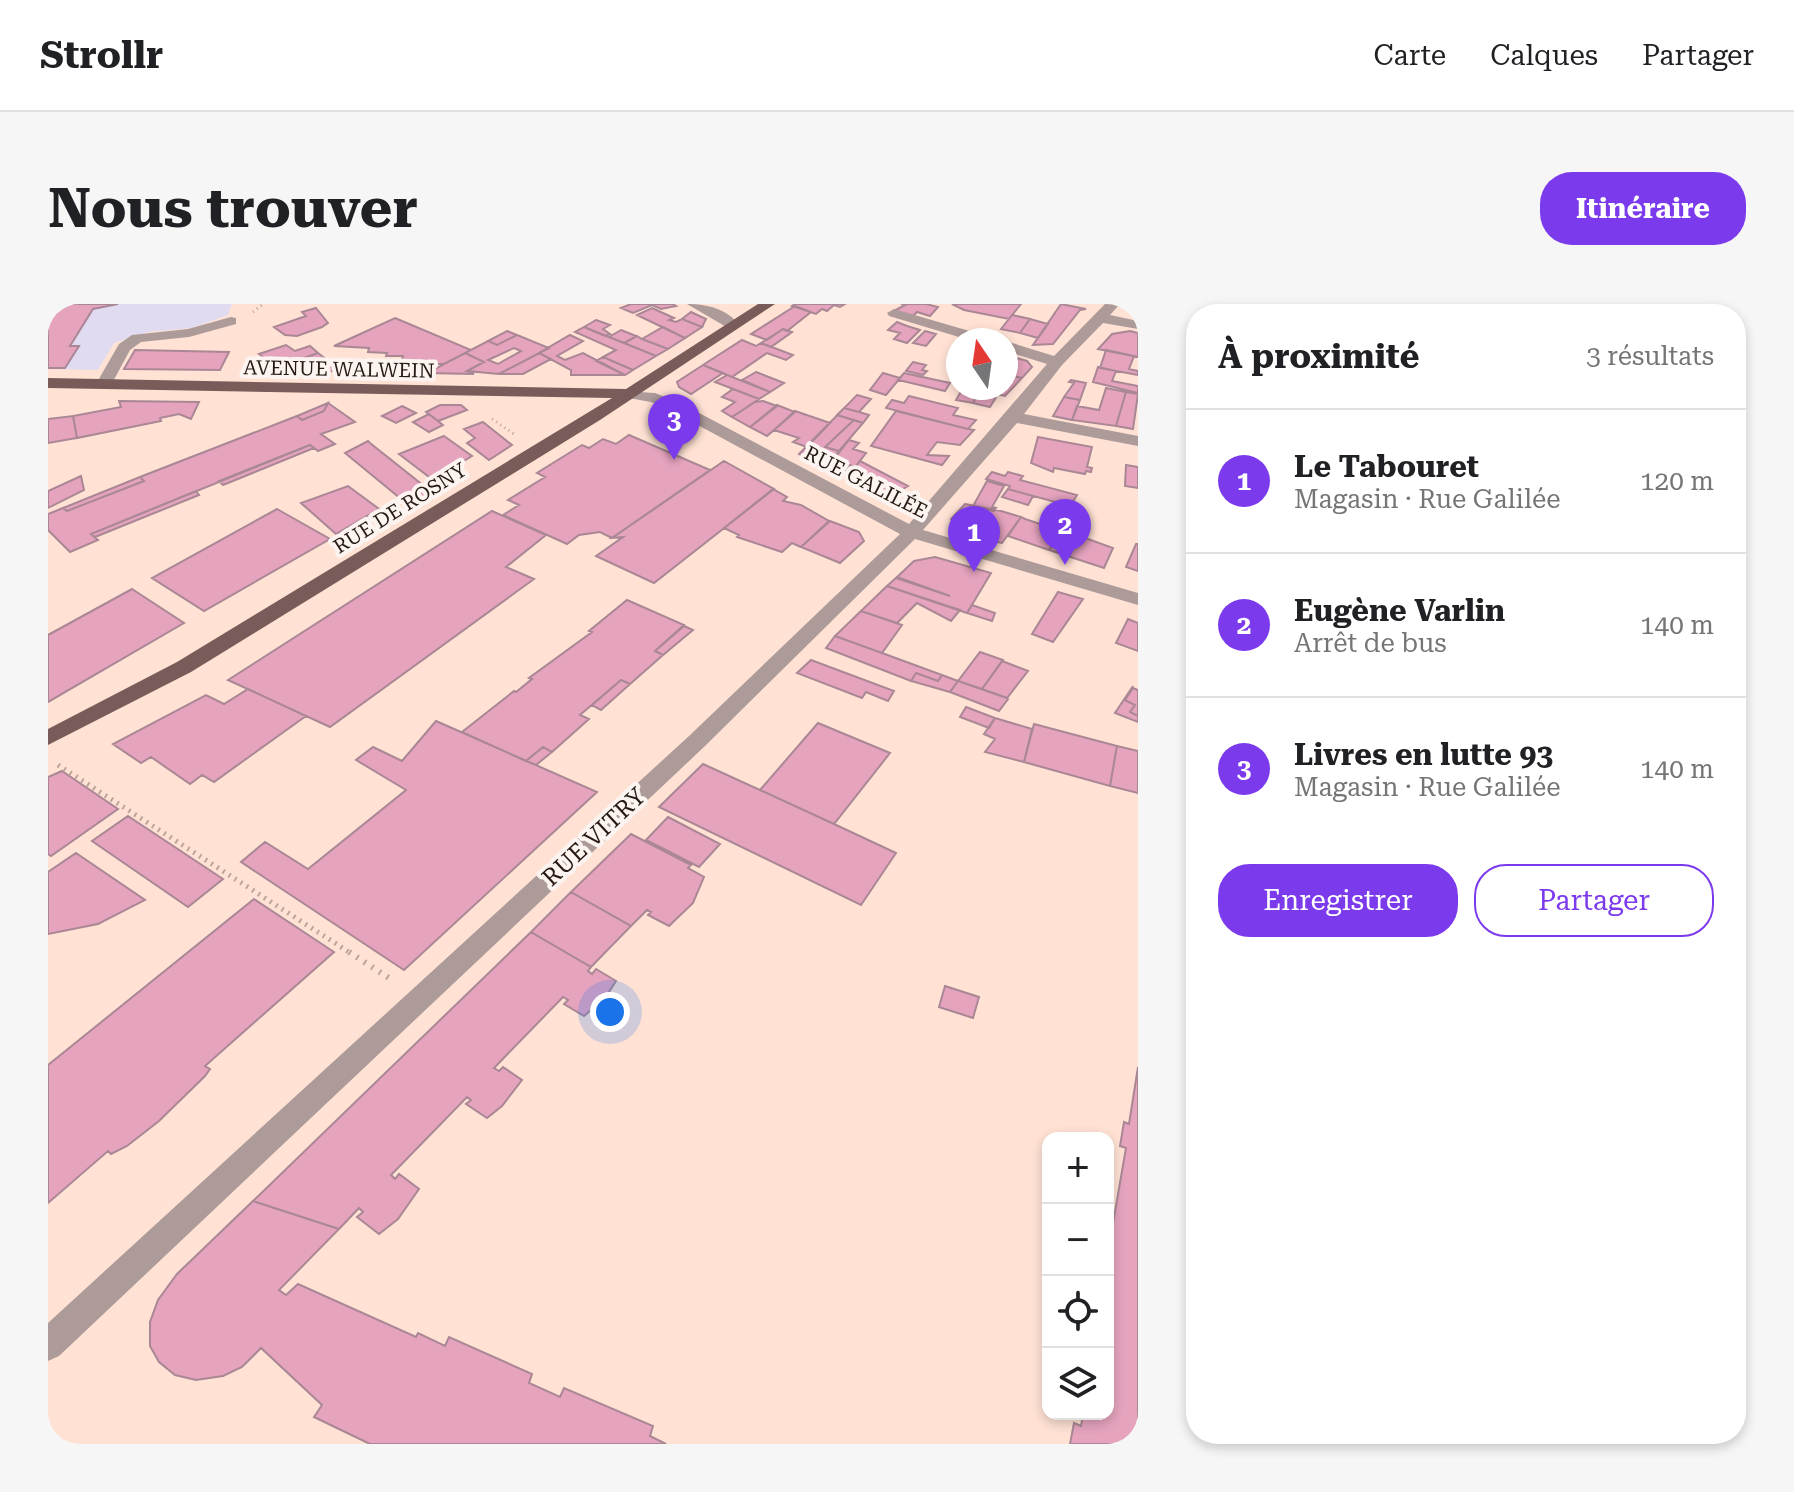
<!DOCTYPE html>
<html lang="fr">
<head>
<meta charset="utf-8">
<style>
	body { margin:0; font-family:"Roboto Serif",serif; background:#f6f6f6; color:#202124 }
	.controls { position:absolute; right:24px; bottom:24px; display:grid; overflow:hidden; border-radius:16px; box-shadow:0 4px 12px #0003 }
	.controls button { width:72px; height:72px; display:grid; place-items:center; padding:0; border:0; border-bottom:2px solid #e0e0e0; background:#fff; color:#202124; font:40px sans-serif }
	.compass { position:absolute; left:898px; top:24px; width:72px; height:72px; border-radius:50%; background:#fff; box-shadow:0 4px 12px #0003; rotate:347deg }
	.you { position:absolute; left:562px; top:708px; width:28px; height:28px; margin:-20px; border:6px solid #fff; border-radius:50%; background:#1a73e8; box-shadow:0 0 0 12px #1a73e833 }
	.badge { display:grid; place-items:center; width:52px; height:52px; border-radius:50%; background:#7c3aed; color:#fff; font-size:26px; font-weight:700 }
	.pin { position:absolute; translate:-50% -66px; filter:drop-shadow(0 2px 4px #0008) }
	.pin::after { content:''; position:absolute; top:42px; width:28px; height:24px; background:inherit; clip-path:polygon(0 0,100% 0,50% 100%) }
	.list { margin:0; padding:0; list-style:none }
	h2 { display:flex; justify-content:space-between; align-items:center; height:104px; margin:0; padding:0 32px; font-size:34px }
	h2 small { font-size:26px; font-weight:400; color:#757577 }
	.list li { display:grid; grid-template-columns:52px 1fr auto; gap:24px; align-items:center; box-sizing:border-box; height:144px; padding:0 32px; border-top:2px solid #e0e0e0 }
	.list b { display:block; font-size:30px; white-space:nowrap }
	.list p { margin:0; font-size:26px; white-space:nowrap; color:#757577 }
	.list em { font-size:26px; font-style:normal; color:#757577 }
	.actions { display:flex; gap:16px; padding:24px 32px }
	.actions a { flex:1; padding:18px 0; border:2px solid #7c3aed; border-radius:32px; text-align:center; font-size:28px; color:#7c3aed }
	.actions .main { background:#7c3aed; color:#fff }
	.icon { flex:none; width:44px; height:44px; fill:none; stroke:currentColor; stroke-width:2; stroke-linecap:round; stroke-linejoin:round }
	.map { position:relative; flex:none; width:1090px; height:1140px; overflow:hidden; border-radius:32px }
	header { display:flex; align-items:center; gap:48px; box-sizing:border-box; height:112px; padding:0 40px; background:#fff; border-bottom:2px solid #e0e0e0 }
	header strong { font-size:38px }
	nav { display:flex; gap:44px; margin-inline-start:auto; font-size:28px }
	.intro { display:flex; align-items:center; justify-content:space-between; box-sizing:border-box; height:192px; padding:0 48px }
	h1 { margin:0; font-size:56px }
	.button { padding:20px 36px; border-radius:32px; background:#7c3aed; color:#fff; font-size:28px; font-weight:700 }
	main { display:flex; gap:48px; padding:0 48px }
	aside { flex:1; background:#fff; border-radius:32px; box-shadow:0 4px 12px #0003 }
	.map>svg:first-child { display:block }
	.education { fill:#e1dbf1 }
	.building { fill:#e5a3be; stroke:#aa8795; stroke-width:2; fill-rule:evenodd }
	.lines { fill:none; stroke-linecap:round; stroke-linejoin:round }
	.path-far2 { stroke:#bda59a; stroke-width:3; stroke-dasharray:1 4; stroke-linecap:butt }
	.path-far1 { stroke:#bda59a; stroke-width:5; stroke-dasharray:2 5; stroke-linecap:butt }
	.path { stroke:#bda59a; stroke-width:6; stroke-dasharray:2 7; stroke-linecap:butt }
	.minor { fill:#ad9b9a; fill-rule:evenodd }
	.major { fill:#795c59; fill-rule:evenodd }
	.labels { text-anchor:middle; stroke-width:8; stroke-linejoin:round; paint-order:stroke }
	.far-street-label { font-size:20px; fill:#261a13; stroke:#fcf4f1 }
	.street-label { font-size:24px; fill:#261a13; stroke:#fcf4f1 }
</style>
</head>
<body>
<header>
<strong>Strollr</strong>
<nav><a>Carte</a><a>Calques</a><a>Partager</a></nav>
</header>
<div class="intro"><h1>Nous trouver</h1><a class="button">Itinéraire</a></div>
<main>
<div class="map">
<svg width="1090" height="1140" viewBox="0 0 1090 1140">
	<rect width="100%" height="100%" fill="#ffe2d4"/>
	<path class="education" d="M0,0H184L180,11L144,24L100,28L66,39L50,66L0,65Z"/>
	<path class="building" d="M0,0H70L45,5L22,42H31L17,64H0Z
		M583,0H625L628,2L613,5L604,1L585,9L573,4Z
		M747,0H797L792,3L786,1L779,7L774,5L768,10L744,2Z
		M853,0H878L890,3L882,12L869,8L865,12L846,7L857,1Z
		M904,0H973L961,15L916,6Z
		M1013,0L1038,5L1032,6L1005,40L985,41Z
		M747,2L763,8L739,27L735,25L719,36L703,30Z
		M268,4L280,19L274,23L249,32L237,31L226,23L258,12L254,8Z
		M604,4L626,14L621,16L628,18L634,15L654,23L637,34L589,11Z
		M643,8L658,15L654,23L634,15Z
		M964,11L982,15L972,29L953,25Z
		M347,14L423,46L396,60H369L370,56H354L355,52H338L339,49L320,48L321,44L286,42Z
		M982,15L1000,20L990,34L972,29Z
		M548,16L562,21L555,25L562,30L557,32L536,23Z
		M849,18L859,22L872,26L859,39L846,35L852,29L840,26Z
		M536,23L576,39L608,52L585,66L555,53L568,46L527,28Z
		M615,23L637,34L620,45L594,35Z
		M735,25L744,28L723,43L713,39Z
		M573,26L588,32H589L576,39L561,33Z
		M459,27L469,31L449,41L440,37Z
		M877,27L888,30L878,42L865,39Z
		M1082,27L1090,29V53L1050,45L1064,30Z
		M469,31L501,44L451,70L419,67L436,58L417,49L440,37L449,41ZM466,44L473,47L450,60L440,56Z
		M522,31L535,37L509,52L517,56L535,49L577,71H523V66L491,49Z
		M589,32L594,35L620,45L608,52L576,39Z
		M694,36L708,42L713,39L745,51L738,56L719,49L684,73L655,61Z
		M238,41L247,47L262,42L270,49L228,64L211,50Z
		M87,46L181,48L172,66L76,65Z
		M1058,46L1086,52L1081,65L1090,67V71L1052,64Z
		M270,49L295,68L281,67L270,60L248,67L227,64Z
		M417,49L436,58L419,67L426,70L379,69Z
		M491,49L503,55L475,70H451Z
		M958,51L979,57L984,63L974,74L958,71Z
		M555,53L585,66L577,71L548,57Z
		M865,58L878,61L874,66L879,67L875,71L858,67Z
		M655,61L675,69L643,90L631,83L629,78Z
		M1050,63L1068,67L1064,77L1090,82V89L1045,78Z
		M708,68L736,79L722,88L694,76Z
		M835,69L852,74L838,91L822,86Z
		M856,69L902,79L897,87L850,76Z
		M679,71L684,73L722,88L711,95L667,78Z
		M958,71L974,74L957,92L925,85L958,84Z
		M1023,76L1038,79L1032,96L1016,93L1026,79L1021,78Z
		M915,84L932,86L925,99L908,96Z
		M1058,84L1078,88L1068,122L1024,116L1029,102L1051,106Z
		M685,85L711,95L684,113L674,107L687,98L674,93Z
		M932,86L950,90L942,103L925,99Z
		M1078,88L1090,90L1085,125L1068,122Z
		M809,91L823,95L811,108L796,104L789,111L806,116L777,143L791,147L778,165L751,150Z
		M861,92L910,104L905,111L928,116L920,125L838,104L844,96L856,99Z
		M1016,93L1032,96L1024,116L1005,112Z
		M71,97L151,98L143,115L131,110L112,114L113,117L29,134L25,112L73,103Z
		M715,97L729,102L702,123L684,113L707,98Z
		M280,99L276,107L254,116L249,112Z
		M280,99L307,118L273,130L287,140L270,147L262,141L43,230L50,236L22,248L0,226V210L15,204L19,207L96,177L92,173L249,112L254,116L276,107Z
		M392,101H413L419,106L390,117L378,108Z
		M729,101L747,108L719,132L702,123Z
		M354,102L368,109L348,119L334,112Z
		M796,104L811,108L821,111L815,119L789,111Z
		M747,107L782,119L759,143L745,138L751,134L726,126Z
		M848,107L920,125L926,126L912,141L889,138L879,151L901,152L894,161L823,142Z
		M381,110L395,121L381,128L365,118Z
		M25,112L29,134L0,139V115Z
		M806,116L815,119L791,147L777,143Z
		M435,118L464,141L441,156L419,139L427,134L416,125Z
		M581,131L662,166L564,234L552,228L531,231L519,240L455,211L471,201L460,196L497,173L489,169L534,141L541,144L555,135L568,140Z
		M396,132L424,152L385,176L351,150Z
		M990,133L1044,143L1039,163L1044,164L1043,168L1038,167L1037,170L1006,164L1005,168L983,159Z
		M801,136L811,139L805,145L818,149L807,163L801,161L792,173L778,165Z
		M320,137L322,139L386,190L364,204L297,149Z
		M262,141L266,144L175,181L171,177Z
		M676,157L726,185L606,279L548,252L575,233L564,234Z
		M812,157L860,182L835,196L798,176Z
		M1078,161L1090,163V184L1077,182Z
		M944,168L957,172L960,168L975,172L972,176L1029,191L1022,202L1011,199L960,185L962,182L938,175Z
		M33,172L36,186L0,204V187Z
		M92,173L96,177L19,207L15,204Z
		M939,177L956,182L944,203L948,204L946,207L925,202Z
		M300,182L331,205L288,230L253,199Z
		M725,185L739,193L735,197L753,201L781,217L753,243L744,239L734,248L689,233L691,231L676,224Z
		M960,185L985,192L980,201L954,193Z
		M148,187L151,191L47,233L43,230Z
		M917,200L953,207L973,213L954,239L933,235L913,229L903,215Z
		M229,205L282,235L156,307L104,274Z
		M444,207L498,231L458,263L486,275L282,423L180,376Z
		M973,213L977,215L1014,227L1001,246L960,232Z
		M782,217L811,228L816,237L792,259L753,243Z
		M1015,226L1065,244L1056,264L1001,246Z
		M1088,240H1090V267L1078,263Z
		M887,253L943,269L919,309L839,282L848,274L902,292L849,273L866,257Z
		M839,282L912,306L903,317L869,299L849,319L813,307Z
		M84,285L136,319L0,398V331Z
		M1010,288L1035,295L1005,338L984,330Z
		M579,296L636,321L607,347L615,351L582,380L573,376L532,411L541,415L504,448L495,443L478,457L414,428L466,387L468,388L484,375L481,374L544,328L541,327Z
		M924,301L947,309L944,317L919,309Z
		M813,307L854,321L834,349L787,332Z
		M1080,315L1090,319V347L1068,339Z
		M636,322L645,326L615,351L607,347Z
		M787,332L834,349L894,371L890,377L868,369L863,377L778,344Z
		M932,348L955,356L934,385L910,377Z
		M763,356L846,387L840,397L818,388L814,394L749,369Z
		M954,357L980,367L959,394L934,385Z
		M868,369L890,377L894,371L910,377L902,388L863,377Z
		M573,376L582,380L553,406L544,401Z
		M910,377L959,394L960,395L951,407L902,388Z
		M1085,382L1077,396L1087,401L1082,408L1090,412V418L1067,409Z
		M1085,384L1090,386V412L1082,408L1087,401L1077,396Z
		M200,385L258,412L166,478L154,471L142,480L103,453L93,459L65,440L158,391L176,400Z
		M918,403L947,414L941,424L912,413Z
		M947,414L984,425L976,458L937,448L947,435L936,430Z
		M388,417L549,488L356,666L193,558L217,538L260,565L358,486L308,456L325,443L354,457Z
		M770,419L842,449L786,520L712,486Z
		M986,420L1069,442L1062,482L976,458Z
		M1069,442L1090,447V489L1062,482Z
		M495,443L504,448L488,461L478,457Z
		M655,460L786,520L848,549L813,601L611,503Z
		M14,467L70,505L3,552L0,550V473Z
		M80,512L175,575L140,603L44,537Z
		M620,513L672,540L651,563L598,536Z
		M583,530L643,561L640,564L656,573L645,599L621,622L600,611L603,608L599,606L583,622L523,588Z
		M28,549L97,596L50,620L0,630V568Z
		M523,588L583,622L543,663L483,628Z
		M206,595L286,648L157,762L162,765L157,772L111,817L79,842L63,850L60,847L0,899V761Z
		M483,628L543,663L540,667L544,670L548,665L568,677L557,694L536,712L516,700L520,696L515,693L446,764L451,767L455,763L474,776L454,802L439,814L418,800L423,796L419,793L343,871L347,875L351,870L371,885L350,915L331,930L309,913L315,908L311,904L291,925L205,897Z
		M897,682L931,693L925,714L891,703Z
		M1090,763V1140H1022L1026,1119L1033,1122L1035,1110H1060V948L1078,844L1072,842L1076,818L1081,820Z
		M205,897L291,925L231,986L238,991L250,980L368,1033L370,1029L397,1042L401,1033L484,1070L481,1079L512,1093L516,1084L605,1122L602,1132L618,1140H322L266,1113L274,1101L213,1044L194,1063L175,1072L148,1076L127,1071L111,1058L102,1042V1018L110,996L129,970Z"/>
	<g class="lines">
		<path class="path-far2" d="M205,8L215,0
			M444,115L466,130"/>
		<path class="path-far1" d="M10,461L304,650"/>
		<path class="path" d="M301,648L344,676"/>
		<path class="minor" d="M639,0C660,0 678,5 692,21L690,24H680Z
			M1057,0H1072L1062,11L1090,17V25L1055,19L1014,61L976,110L1090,132V142L969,119L875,226L1090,289V301L867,235L657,442L11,1052L0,1057V1019L641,432L852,230L622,106L603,98L575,93V87L607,89L634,100L861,220L999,60L958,47V37L1006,52Z
			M846,5L942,33L945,36H921L841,12L839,9Z
			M183,13L188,14V20L141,33L93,38L82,46L62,83L56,85L48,80L71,40L84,31L140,25Z"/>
		<path class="major" d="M710,0H727L552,116L143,368L0,441V425L129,358L564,94L0,84V74L578,85Z"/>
	</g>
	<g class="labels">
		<g class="far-street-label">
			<text transform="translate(291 65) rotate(1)" y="7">AVENUE WALWEIN</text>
			<text transform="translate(818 178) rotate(27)" y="7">RUE GALILÉE</text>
			<text transform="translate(352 204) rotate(-32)" y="7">RUE DE ROSNY</text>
		</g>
		<g class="street-label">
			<text transform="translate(546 533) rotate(-43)" y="8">RUE VITRY</text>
		</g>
	</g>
</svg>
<div class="controls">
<button>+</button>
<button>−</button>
<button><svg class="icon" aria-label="locate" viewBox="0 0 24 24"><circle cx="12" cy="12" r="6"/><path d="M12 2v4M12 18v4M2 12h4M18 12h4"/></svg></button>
<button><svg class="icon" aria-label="layers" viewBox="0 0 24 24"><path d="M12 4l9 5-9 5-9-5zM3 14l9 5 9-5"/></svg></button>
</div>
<svg class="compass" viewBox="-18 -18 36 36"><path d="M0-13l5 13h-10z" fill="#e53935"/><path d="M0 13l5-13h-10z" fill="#757577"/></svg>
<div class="you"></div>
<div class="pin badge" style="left:926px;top:268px">1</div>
<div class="pin badge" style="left:1017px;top:261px">2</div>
<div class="pin badge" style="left:626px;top:156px">3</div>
</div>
<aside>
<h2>À proximité<small>3 résultats</small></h2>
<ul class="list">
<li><span class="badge">1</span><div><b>Le Tabouret</b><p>Magasin · Rue Galilée</p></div><em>120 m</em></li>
<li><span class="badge">2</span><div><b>Eugène Varlin</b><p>Arrêt de bus</p></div><em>140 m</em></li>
<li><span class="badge">3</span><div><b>Livres en lutte 93</b><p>Magasin · Rue Galilée</p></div><em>140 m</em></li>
</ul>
<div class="actions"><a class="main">Enregistrer</a><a>Partager</a></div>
</aside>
</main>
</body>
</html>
